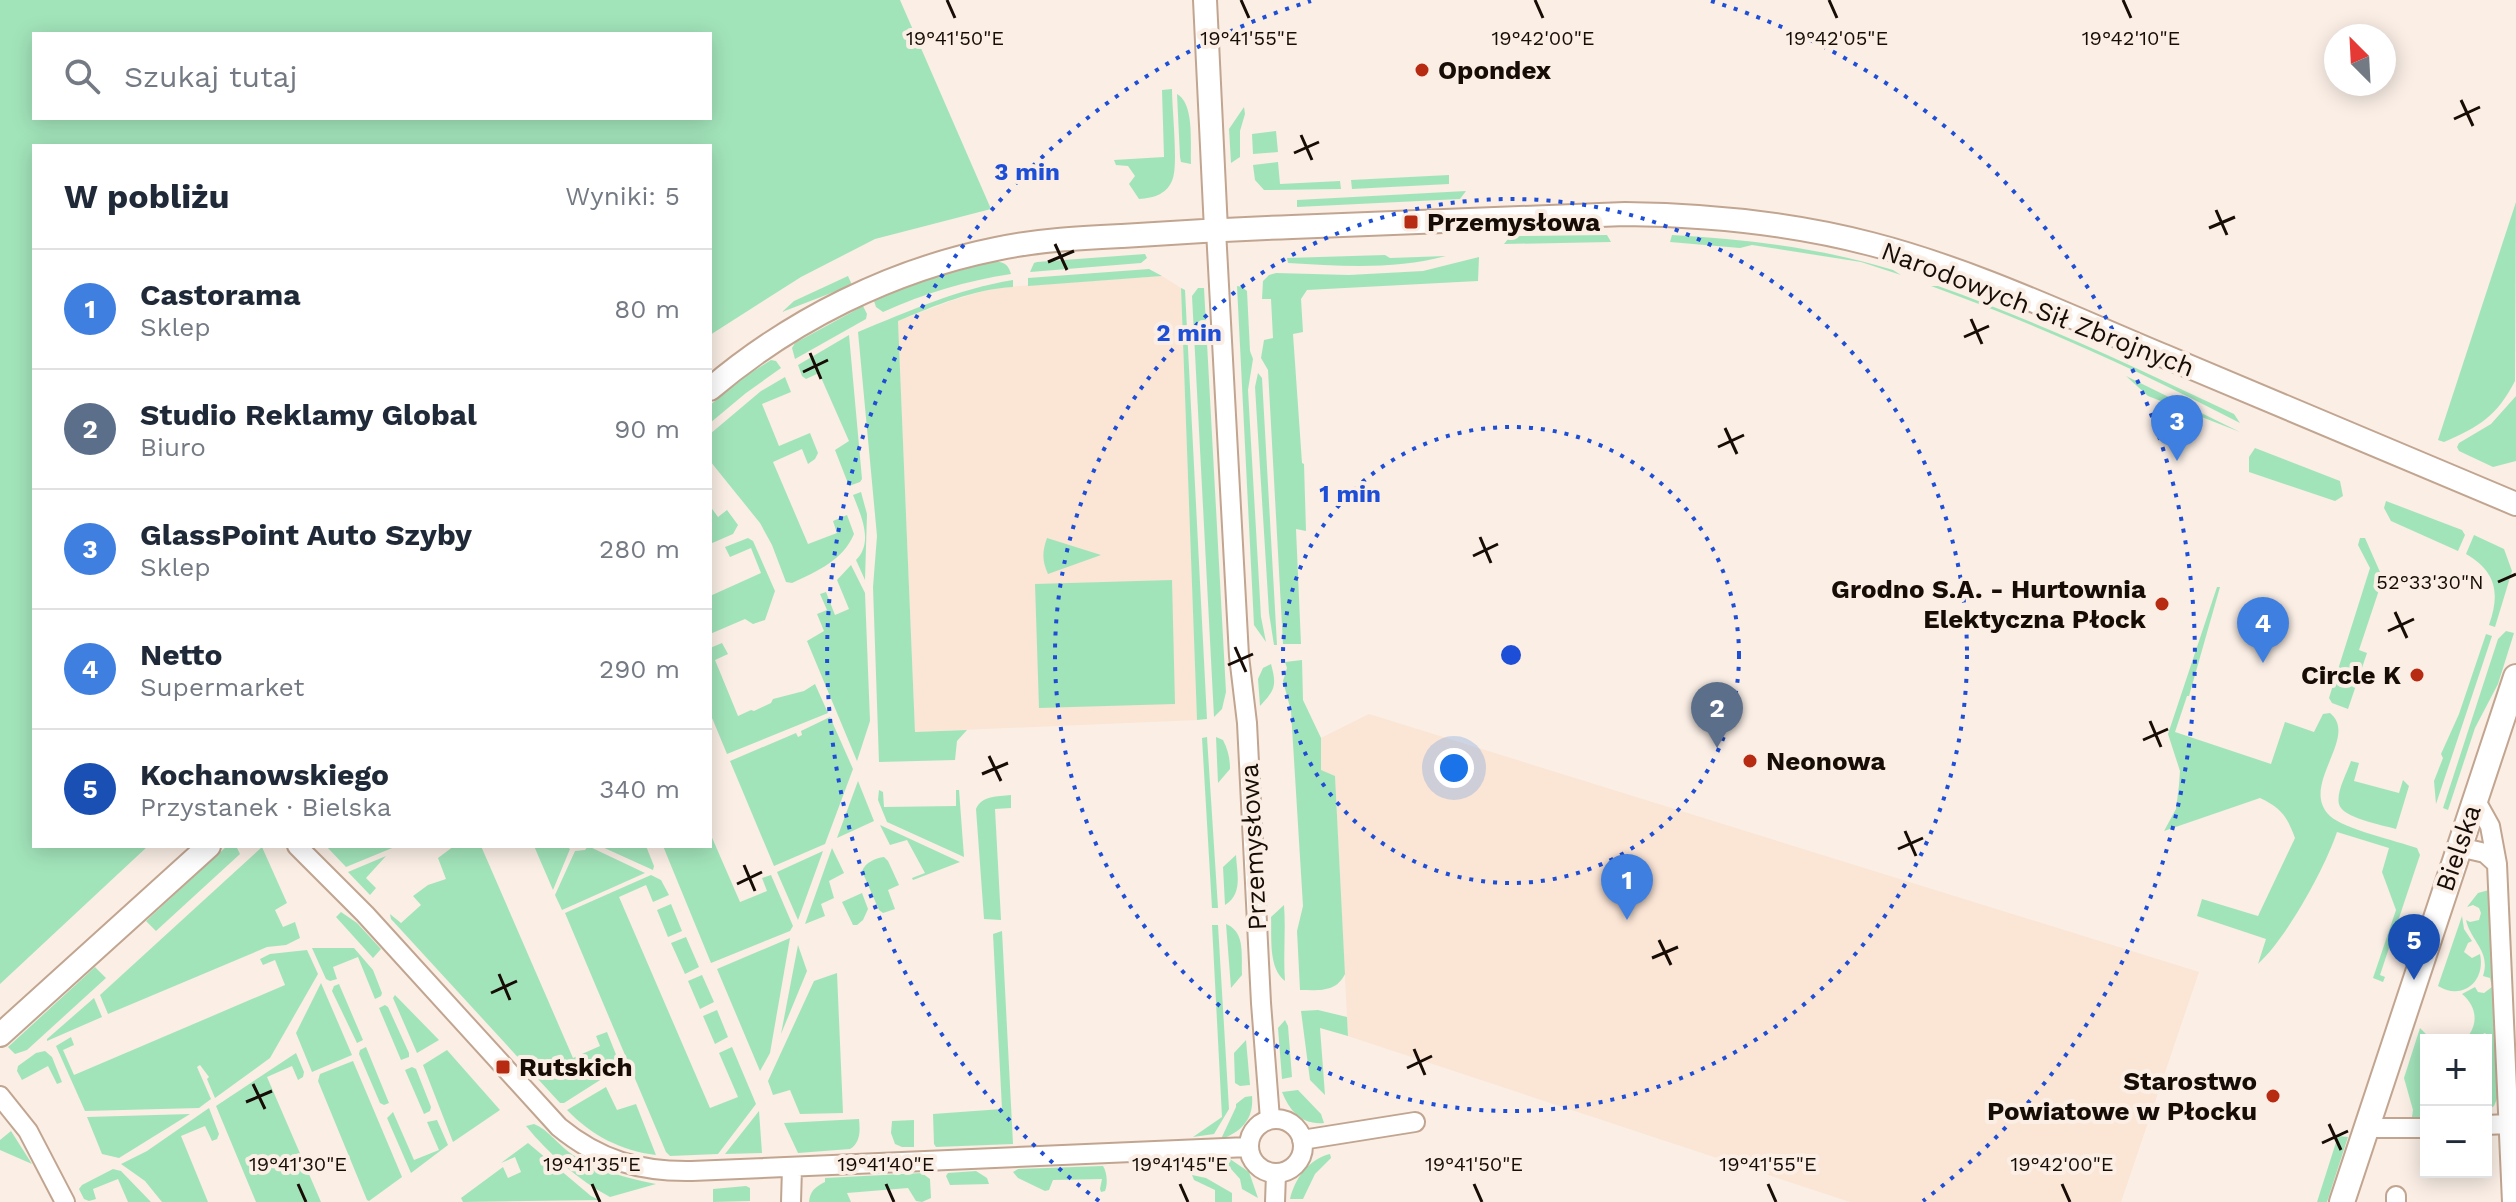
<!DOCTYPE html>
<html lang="pl">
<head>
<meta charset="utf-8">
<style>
	body { margin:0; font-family:"Work Sans",sans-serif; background:#f6f6f7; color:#1f2937 }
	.controls { position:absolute; right:24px; bottom:24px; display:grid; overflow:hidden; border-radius:0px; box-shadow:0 4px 20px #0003 }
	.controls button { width:72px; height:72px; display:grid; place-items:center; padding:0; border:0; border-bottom:2px solid #e0e1e3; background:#fff; color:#1f2937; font:40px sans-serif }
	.compass { position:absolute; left:2324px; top:24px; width:72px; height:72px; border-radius:50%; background:#fff; box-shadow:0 4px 20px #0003; rotate:336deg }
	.you { position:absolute; left:1454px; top:768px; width:28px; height:28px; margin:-20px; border:6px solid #fff; border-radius:50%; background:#1a73e8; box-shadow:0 0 0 12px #1a73e833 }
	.badge { display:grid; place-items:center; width:52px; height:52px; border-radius:50%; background:#2563eb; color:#fff; font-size:26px; font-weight:700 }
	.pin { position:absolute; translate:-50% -66px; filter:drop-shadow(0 2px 4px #0008) }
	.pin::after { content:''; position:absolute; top:42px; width:28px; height:24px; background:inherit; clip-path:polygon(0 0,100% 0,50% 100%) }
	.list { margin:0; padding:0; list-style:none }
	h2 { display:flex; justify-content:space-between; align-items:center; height:104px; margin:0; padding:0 32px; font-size:34px }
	h2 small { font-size:26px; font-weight:400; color:#747a83 }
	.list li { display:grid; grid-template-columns:52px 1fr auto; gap:24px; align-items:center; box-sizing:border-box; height:120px; padding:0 32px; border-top:2px solid #e0e1e3 }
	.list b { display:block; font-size:30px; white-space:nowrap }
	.list p { margin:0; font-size:26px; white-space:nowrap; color:#747a83 }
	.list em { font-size:26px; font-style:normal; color:#747a83 }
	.icon { flex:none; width:44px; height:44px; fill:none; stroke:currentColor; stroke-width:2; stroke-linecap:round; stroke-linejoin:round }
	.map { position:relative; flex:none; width:2516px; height:1202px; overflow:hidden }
	.search { position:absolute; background:#fff; box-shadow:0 4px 20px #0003; left:32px; top:32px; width:680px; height:88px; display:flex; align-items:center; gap:20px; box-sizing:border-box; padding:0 28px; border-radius:0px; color:#747a83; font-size:30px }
	.panel { position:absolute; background:#fff; box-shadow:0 4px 20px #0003; left:32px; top:144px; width:680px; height:704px; border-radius:0px }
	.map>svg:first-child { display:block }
	.built { fill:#fbe5d5 }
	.green { fill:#a2e4ba; fill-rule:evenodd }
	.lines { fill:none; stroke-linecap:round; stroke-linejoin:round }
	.minor-casing { stroke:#c2a590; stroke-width:22 }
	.tertiary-casing { stroke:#c2a590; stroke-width:26 }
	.secondary-casing { stroke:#c2a590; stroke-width:28 }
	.minor { stroke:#fff; stroke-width:18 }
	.tertiary { stroke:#fff; stroke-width:22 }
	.secondary { stroke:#fff; stroke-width:24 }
	.ticks { fill:none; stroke:#170d06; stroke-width:3 }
	.ring { fill:none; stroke:#1d4ed8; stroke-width:4; stroke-dasharray:4 8 }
	.poi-dot { fill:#b72b13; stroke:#faeee5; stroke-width:3 }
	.labels { text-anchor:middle; stroke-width:8; stroke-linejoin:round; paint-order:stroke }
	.poi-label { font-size:26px; font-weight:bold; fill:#170d06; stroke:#faeee5; text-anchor:start }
	.street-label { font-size:26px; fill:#170d06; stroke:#faeee5 }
	.ticks-label { font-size:20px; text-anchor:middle; fill:#170d06; stroke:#faeee5; stroke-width:8; stroke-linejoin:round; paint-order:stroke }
	.centre { fill:#1d4ed8; stroke:#faeee5; stroke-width:4 }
	.ring-label { font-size:24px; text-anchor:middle; font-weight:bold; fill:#1d4ed8; stroke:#faeee5; stroke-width:8; stroke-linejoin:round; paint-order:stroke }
</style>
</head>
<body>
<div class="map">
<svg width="2516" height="1202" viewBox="0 0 2516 1202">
	<rect width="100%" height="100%" fill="#faeee5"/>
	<path class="built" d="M1162,276L1181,288L1197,720L915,732L898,321L951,301L993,288Z
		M1369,714L2199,972L2121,1202H1850L1348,1036L1335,777L1321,771V738Z"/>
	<path class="green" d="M0,0H900L991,209L875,239L801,277L710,335V146H34V846H148L0,984ZM34,34H710V118H34Z
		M1172,89C1172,109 1178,162 1173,178C1168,194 1154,198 1139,199L1129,184L1135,176L1128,166L1116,165L1114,160L1164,157L1162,90Z
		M1177,94C1195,104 1190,145 1191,164L1181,162L1180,157Z
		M1244,107L1245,114L1240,131V157L1231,163L1229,129Z
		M1276,131L1278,152L1253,154L1252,134Z
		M1278,162L1280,184L1340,181L1341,189L1264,190L1255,180L1253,165Z
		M1449,175V184L1352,189L1351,180Z
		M1466,191L1460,199L1297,207V200Z
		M2516,202L2515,381C2497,416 2479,427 2444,442L2438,440Z
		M1607,235L1611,242L1504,244L1508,239L1515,236Z
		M1672,235C1747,239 1821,248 1893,270L1901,275L1861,262L1752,245L1740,248L1670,242Z
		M1145,254L1147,258L1141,263L1030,272L1034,263L1037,262Z
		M1385,255L1390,258L1446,256C1395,270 1340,266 1288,263L1287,258Z
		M1479,257L1478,281L1307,290L1301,299L1303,332L1293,334L1302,463L1304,464L1306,531L1296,529L1301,644H1283L1268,370L1261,358L1264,340L1273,338L1271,299H1262L1263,281L1269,275L1276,273L1349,275L1423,271Z
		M993,261C1003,262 1008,263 1011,274C966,281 925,293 883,312L876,307L874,301L923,280Z
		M1149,269L1162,276L1028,286V278Z
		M848,276L852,285L782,312L794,301Z
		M1013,280V287C974,289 934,306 898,321L915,732L967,730L957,741L955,760L879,762L873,587L877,536L858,332C909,311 958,289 1013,280Z
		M1237,286L1242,287L1247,291L1250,351L1253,359L1248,390L1261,617L1266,642L1254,625Z
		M1931,286H1938C2039,322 2137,368 2234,414L2240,423C2140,371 2038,325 1931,286Z
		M1181,288L1185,290L1207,719L1197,720Z
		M1198,288H1204L1226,692L1222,709L1214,717L1192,296Z
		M863,306L867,314L866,319L795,359L792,348L795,343Z
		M849,335L862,479L860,482L849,486L835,450L849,441L819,373L806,379L802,376L798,365Z
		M771,360L776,361L781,368L746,393L710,423V405L747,375Z
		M1258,373L1262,378L1277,645H1274L1269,613L1255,387Z
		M2126,376L2240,432L2148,396Z
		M785,377L791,392L762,404L779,446L810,433L818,453L815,459L808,464L802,449L773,462L808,544L837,533L833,521L847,515L854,534C843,560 818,571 792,583L786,582L772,545L760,523L710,461V434L761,391Z
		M2516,396V461L2493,467L2459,451L2457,447L2459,443L2491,424Z
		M2255,448L2340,481L2343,496L2335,501L2249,472V457Z
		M861,492L867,514L865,580L856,560C874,542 861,516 853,495Z
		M2386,501L2462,530L2465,535L2458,551L2391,521L2384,508Z
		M710,506L718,517L727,510L738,525L733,534L710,544Z
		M2474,535L2504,549L2512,571L2495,627L2489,625C2500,594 2497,572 2466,554Z
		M748,538L753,541L775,591L765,620L753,624L745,619L710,634V596L761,573L751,548L730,557L725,547Z
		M1047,538L1101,555L1048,574C1042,561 1042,552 1047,538Z
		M2360,538H2365L2380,572L2381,584L2359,650L2367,653L2348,709L2332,703L2329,698L2370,568L2358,545Z
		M851,565L865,593L870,721L857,761L807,641L824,631L817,614L827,610L820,594L826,592L835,615L849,609L837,580Z
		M1172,580L1175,704L1039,708L1035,584Z
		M2217,587H2220L2189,696H2187L2175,732L2271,764L2285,722L2314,732L2323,714L2330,713C2360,737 2298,786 2330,816C2344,829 2397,841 2417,848L2420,855L2380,975L2385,977L2383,982L2373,978L2396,910L2382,872L2389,848L2337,832C2325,868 2286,939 2258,964L2266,939L2197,916L2202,899L2258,916L2295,838C2287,816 2281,808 2260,798L2164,831L2176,809L2179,785L2180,771L2168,734Z
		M2506,631L2514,633L2498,684L2475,728L2448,810L2443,808L2498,639Z
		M2486,634L2492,636L2436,804L2434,781L2443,758L2441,754L2459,714Z
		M722,643L728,654L715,660L738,716L751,710L754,711L771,703L773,699L804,691L815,684L828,713L727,754L710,713V648Z
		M1302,660L1303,700L1321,738V770L1335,776L1345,974C1336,993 1318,990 1300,990L1297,931L1303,906L1291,711L1283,681L1287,668L1285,662Z
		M1271,664C1277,686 1275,690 1260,706L1258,679L1263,668Z
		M830,717L853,769L825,844L774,866L730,761L796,733L798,737L802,735L801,731Z
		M1207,737L1218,908H1212L1202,738Z
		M1216,737L1223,740C1228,750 1230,758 1230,769L1218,783Z
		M2351,761L2359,763L2354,781L2399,793L2403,780L2409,786L2396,829C2383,825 2342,818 2339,804C2336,792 2347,773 2351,761Z
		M858,781L874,821L837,838Z
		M879,790L883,792L884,807L956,806V790H959L964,857L887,822L878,800Z
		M1011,795V808L995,809L1001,920L984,919L976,809C982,795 997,797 1011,795Z
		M880,825L960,862L913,880L912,878L925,873L907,840L890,845Z
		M710,833L740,902L767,891L762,878L771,875L793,926L790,931L711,963L663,846H710Z
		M227,846H236L240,854L156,931L146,921Z
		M326,846H397L346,867Z
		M454,846H481L573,1058L600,1046L596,1036L607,1032L619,1062V1068L564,1103H560L391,919L390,914L401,923L421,905L413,896L428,885L446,879L438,858Z
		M534,846H566L570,849L553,890Z
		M588,846L645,873L562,910L555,895L575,851L585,850Z
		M600,846H646L654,866L653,870Z
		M262,847L287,903L275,910L283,927L295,922L300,938L286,945L267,947L108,1014L100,995Z
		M832,848L844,873L829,881L834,898L821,904L825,916L805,924Z
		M823,851L798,920L777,872Z
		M1236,855C1237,874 1243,894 1225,905L1223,867Z
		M386,856L366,878L376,888L370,895L348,872Z
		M884,857L888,861L899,885L888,890L895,909L883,913L879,910L862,871C865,863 875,858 884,857Z
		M651,875L661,880L669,895L653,902L646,885L619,897L710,1108L738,1097L719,1053L732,1047L756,1104L718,1154L670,1156L666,1152L565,913Z
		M2489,890L2499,1094L2494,1106L2486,1111V1050L2489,1049L2491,1040L2485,1033L2475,1038L2469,1035C2479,1020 2475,1005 2462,994L2475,987L2478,992L2484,993L2492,987L2490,978L2483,976C2491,951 2471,942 2466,920L2470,922L2479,920L2481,913L2479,908L2473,905L2467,907L2478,893Z
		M862,893L868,909L863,920L857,925H853L842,902Z
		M671,904L682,931L668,937L657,910Z
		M1284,905C1286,931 1283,955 1285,981C1268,968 1272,937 1271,917Z
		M341,912L357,923L381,949L373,958L336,917Z
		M2462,916L2464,929L2472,941L2468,943L2464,952L2472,958L2480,954C2486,982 2462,1001 2438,986Z
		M1226,924C1246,932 1241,956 1242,975L1231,988Z
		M1212,925H1218L1229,1109L1214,1134L1193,1137L1222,1117Z
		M1002,931L1013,1144L936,1147L934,1144L933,1114L1002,1109L993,934Z
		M686,937L699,967L685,974L671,943Z
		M790,938L770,1053L760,1071L717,969Z
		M798,945L807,971L781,1034Z
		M312,948H354L373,970L382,993L381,996L375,999L358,957L333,967L337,979L330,981L326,979Z
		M307,950L318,974L270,1058L215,1098L207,1079L209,1077L200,1065L197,1067L211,1099L199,1108L85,1111L56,1046L71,1037L74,1045L63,1050L74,1075L285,985L275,960L263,965L260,959L270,954Z
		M95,967L106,978L27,1050L15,1054L8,1047Z
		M837,973L843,1113L800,1114L790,1090L773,1095L768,1081L814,981Z
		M702,975L714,1002L700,1009L688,981Z
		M321,983L352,1055L312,1072L296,1033Z
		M339,984L363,1040L357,1043L332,991L334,986Z
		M395,995L439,1040L417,1053L393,998Z
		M94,998L102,1017L47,1041V1039Z
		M385,1005L388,1007L409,1053V1057L401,1060L379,1008Z
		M717,1010L728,1037L715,1044L703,1016Z
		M1318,1010L1347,1017L1348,1036L1320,1028L1325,1095L1310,1080L1301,1011Z
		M1285,1020L1288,1026L1292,1077L1282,1079L1278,1028Z
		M2420,1028L2432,1040H2426V1117H2412L2413,1110L2404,1078Z
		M1246,1040L1250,1085L1240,1086L1235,1083L1234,1053Z
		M366,1047L389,1103L384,1105L380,1103L359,1054L360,1050Z
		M447,1050L500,1110L453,1142L423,1065Z
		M45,1051L52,1057L62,1082L57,1084L48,1066L22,1080L17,1071L18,1066L36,1053Z
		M296,1053L304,1072L303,1077L298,1080L292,1066L267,1077L321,1202H256L216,1106Z
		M353,1061L402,1177L369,1201L367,1200L318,1081L320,1074Z
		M412,1067L416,1069L431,1107L430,1111L424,1114L405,1070Z
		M606,1087L617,1110L636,1104L656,1155C621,1151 591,1135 567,1110Z
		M1298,1090L1321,1114L1324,1123C1301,1125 1290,1111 1282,1092Z
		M1252,1096C1254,1118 1242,1132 1221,1139L1236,1107V1104L1245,1097Z
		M209,1108L219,1134L217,1139L212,1141L205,1126L181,1136L208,1202H162L145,1181L121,1164L147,1151Z
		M759,1111L762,1153L725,1154Z
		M393,1112L414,1160L439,1150L427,1122L437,1120L448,1145L411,1173L387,1118Z
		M190,1114L119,1158L102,1154L87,1117Z
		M859,1119C860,1130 861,1142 850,1149L798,1153L784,1123Z
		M914,1120V1147H902L895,1144L891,1133L892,1121Z
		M534,1124C548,1129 560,1147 573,1155C599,1171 627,1178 656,1184L610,1197C578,1180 549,1154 526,1126Z
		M11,1131L32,1164L0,1150V1140Z
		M2338,1136L2348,1137L2327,1202H2317Z
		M528,1143L591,1196L599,1200L463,1202L461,1198L503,1167L508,1178L521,1172L515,1157L501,1163Z
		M1330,1154L1331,1158L1315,1174L1303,1199H1290C1295,1178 1309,1159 1330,1154Z
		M1230,1159L1249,1172L1258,1198L1242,1189L1240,1179L1223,1160Z
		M1103,1166C1107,1172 1108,1184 1105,1191L1101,1192L1100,1189L1102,1179L1053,1180L1049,1190L1045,1191L1018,1178L1013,1172L1018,1169Z
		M113,1169L121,1171L151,1202H128L118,1179L93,1189L96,1199L89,1201L84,1199L79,1189L82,1185Z
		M976,1171L987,1178L989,1184L950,1185L946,1176L948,1173Z
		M922,1173L930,1179L931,1198L922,1202L916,1201L908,1188L847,1193L851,1202H809C810,1191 815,1187 825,1182V1178Z
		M1192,1175L1206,1178L1232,1193V1202H1215V1190L1194,1180Z
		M746,1186L750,1188V1201L713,1202V1189Z"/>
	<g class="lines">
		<defs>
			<path id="minor" d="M1216,230L1239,656L1247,723L1261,1003L1270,1119
				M2475,799L2490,826L2497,864L2512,1202
				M297,846L365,914L559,1127C599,1160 640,1172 692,1171L1248,1147
				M2459,847L2485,853L2497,864
				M0,1096L28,1131L65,1202
				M1249 1146a27 27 0 1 1 54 0a27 27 0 1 1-54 0Z
				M2486,1125L2508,1124
				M2366,1128H2426
				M1302,1140L1415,1122
				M2396,1196V1202
				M791,1202L792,1168
				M1275,1202L1276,1174"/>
			<path id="tertiary" d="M1205,0L1216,230
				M710,389C791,320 892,270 996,249C1037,240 1080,238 1122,236C1179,232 1235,229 1292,227C1403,222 1514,218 1625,214C1707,215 1791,223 1871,244C1972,270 2068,316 2164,356C2282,405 2399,455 2516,504
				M0,1035L209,846"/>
			<path id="secondary" d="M2342,1202L2516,677"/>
		</defs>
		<use href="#minor" class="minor-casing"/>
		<use href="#tertiary" class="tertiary-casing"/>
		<use href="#secondary" class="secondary-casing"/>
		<use href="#minor" class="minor"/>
		<use href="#tertiary" class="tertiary"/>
		<use href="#secondary" class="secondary"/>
	</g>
	<path class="ticks" d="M947,0L955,18M1241,0L1249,18M1535,0L1543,18M1829,0L1837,18M2123,0L2131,18M2461,100L2473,126M2454,119L2480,107M1301,135L1312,160M1294,153L1319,142M2216,210L2227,235M2209,228L2235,217M1055,244L1067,270M1048,262L1074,251M1971,319L1982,344M1964,337L1989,326M810,353L821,379M803,372L828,360M1725,428L1737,454M1718,447L1744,435M1480,537L1491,563M1473,556L1498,544M2498,582L2516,574M2395,612L2407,638M2388,631L2414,619M1235,647L1246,672M1228,665L1253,654M2150,721L2161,747M2143,740L2168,729M989,756L1001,781M982,774L1008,763M1905,831L1916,856M1898,849L1923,838M744,865L755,891M737,884L762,872M1659,940L1671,965M1652,958L1678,947M499,974L510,1000M491,993L517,981M1414,1049L1425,1075M1407,1068L1432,1056M253,1084L265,1109M246,1102L272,1091M2329,1124L2341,1150M2322,1143L2348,1131M298,1184L306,1202M592,1184L600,1202M886,1184L894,1202M1180,1184L1188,1202M1474,1184L1482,1202M1768,1184L1776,1202M2062,1184L2070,1202"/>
	<g class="ring">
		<circle cx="1511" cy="655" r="228"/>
		<circle cx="1511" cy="655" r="456"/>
		<path d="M1099 1201A684 684 0 0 1 1311 1M1711 1A684 684 0 0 1 1923 1201"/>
	</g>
	<g class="poi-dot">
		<circle cx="1422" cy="70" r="8"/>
		<rect x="1403" y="214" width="16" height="16" rx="4"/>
		<circle cx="2162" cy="604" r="8"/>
		<circle cx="2417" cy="675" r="8"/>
		<circle cx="1750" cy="761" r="8"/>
		<rect x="495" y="1059" width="16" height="16" rx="4"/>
		<circle cx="2273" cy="1096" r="8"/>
	</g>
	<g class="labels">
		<g class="poi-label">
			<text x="1438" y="79">Opondex</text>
			<text x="1427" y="231">Przemysłowa</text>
			<text x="2146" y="598" text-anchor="end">Grodno S.A. - Hurtownia<tspan x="2146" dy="30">Elektyczna Płock</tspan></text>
			<text x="2401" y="684" text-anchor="end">Circle K</text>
			<text x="1766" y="770">Neonowa</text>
			<text x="519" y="1076">Rutskich</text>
			<text x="2257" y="1090" text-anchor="end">Starostwo<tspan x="2257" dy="30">Powiatowe w Płocku</tspan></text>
		</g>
		<g class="street-label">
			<text transform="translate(2038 309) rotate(21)" y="9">Narodowych Sił Zbrojnych</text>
			<text transform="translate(1253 847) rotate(-93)" y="9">Przemysłowa</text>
			<text transform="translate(2458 848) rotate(-71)" y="9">Bielska</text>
		</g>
	</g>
	<g class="ticks-label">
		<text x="955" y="45">19°41'50"E</text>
		<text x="1249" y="45">19°41'55"E</text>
		<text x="1543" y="45">19°42'00"E</text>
		<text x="1837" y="45">19°42'05"E</text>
		<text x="2131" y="45">19°42'10"E</text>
		<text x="2430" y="589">52°33'30"N</text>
		<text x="298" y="1171">19°41'30"E</text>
		<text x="592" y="1171">19°41'35"E</text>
		<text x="886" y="1171">19°41'40"E</text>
		<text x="1180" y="1171">19°41'45"E</text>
		<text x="1474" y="1171">19°41'50"E</text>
		<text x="1768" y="1171">19°41'55"E</text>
		<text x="2062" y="1171">19°42'00"E</text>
	</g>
	<circle cx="1511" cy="655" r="12" class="centre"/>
	<g class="ring-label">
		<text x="1027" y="180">3 min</text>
		<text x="1189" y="341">2 min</text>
		<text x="1350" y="502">1 min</text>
	</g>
</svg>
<div class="controls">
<button>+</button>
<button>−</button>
</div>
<svg class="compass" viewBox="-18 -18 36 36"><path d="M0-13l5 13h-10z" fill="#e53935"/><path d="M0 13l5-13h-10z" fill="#747a83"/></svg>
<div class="you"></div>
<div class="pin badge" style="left:1627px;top:920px;background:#3f7fe0">1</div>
<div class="pin badge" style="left:1717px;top:748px;background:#5c6f8a">2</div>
<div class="pin badge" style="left:2177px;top:461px;background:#3f7fe0">3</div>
<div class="pin badge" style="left:2263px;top:663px;background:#3f7fe0">4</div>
<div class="pin badge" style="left:2414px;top:980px;background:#1a4fb4">5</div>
<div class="search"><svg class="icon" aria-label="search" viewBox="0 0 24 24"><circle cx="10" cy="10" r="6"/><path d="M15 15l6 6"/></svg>Szukaj tutaj</div>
<section class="panel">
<h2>W pobliżu<small>Wyniki: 5</small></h2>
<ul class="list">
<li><span class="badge" style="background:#3f7fe0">1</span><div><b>Castorama</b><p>Sklep</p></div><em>80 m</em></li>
<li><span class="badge" style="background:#5c6f8a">2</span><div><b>Studio Reklamy Global</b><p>Biuro</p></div><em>90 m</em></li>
<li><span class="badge" style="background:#3f7fe0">3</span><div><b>GlassPoint Auto Szyby</b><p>Sklep</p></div><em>280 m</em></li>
<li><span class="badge" style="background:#3f7fe0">4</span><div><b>Netto</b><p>Supermarket</p></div><em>290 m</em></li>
<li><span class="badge" style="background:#1a4fb4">5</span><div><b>Kochanowskiego</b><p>Przystanek · Bielska</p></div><em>340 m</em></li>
</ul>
</section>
</div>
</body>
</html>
